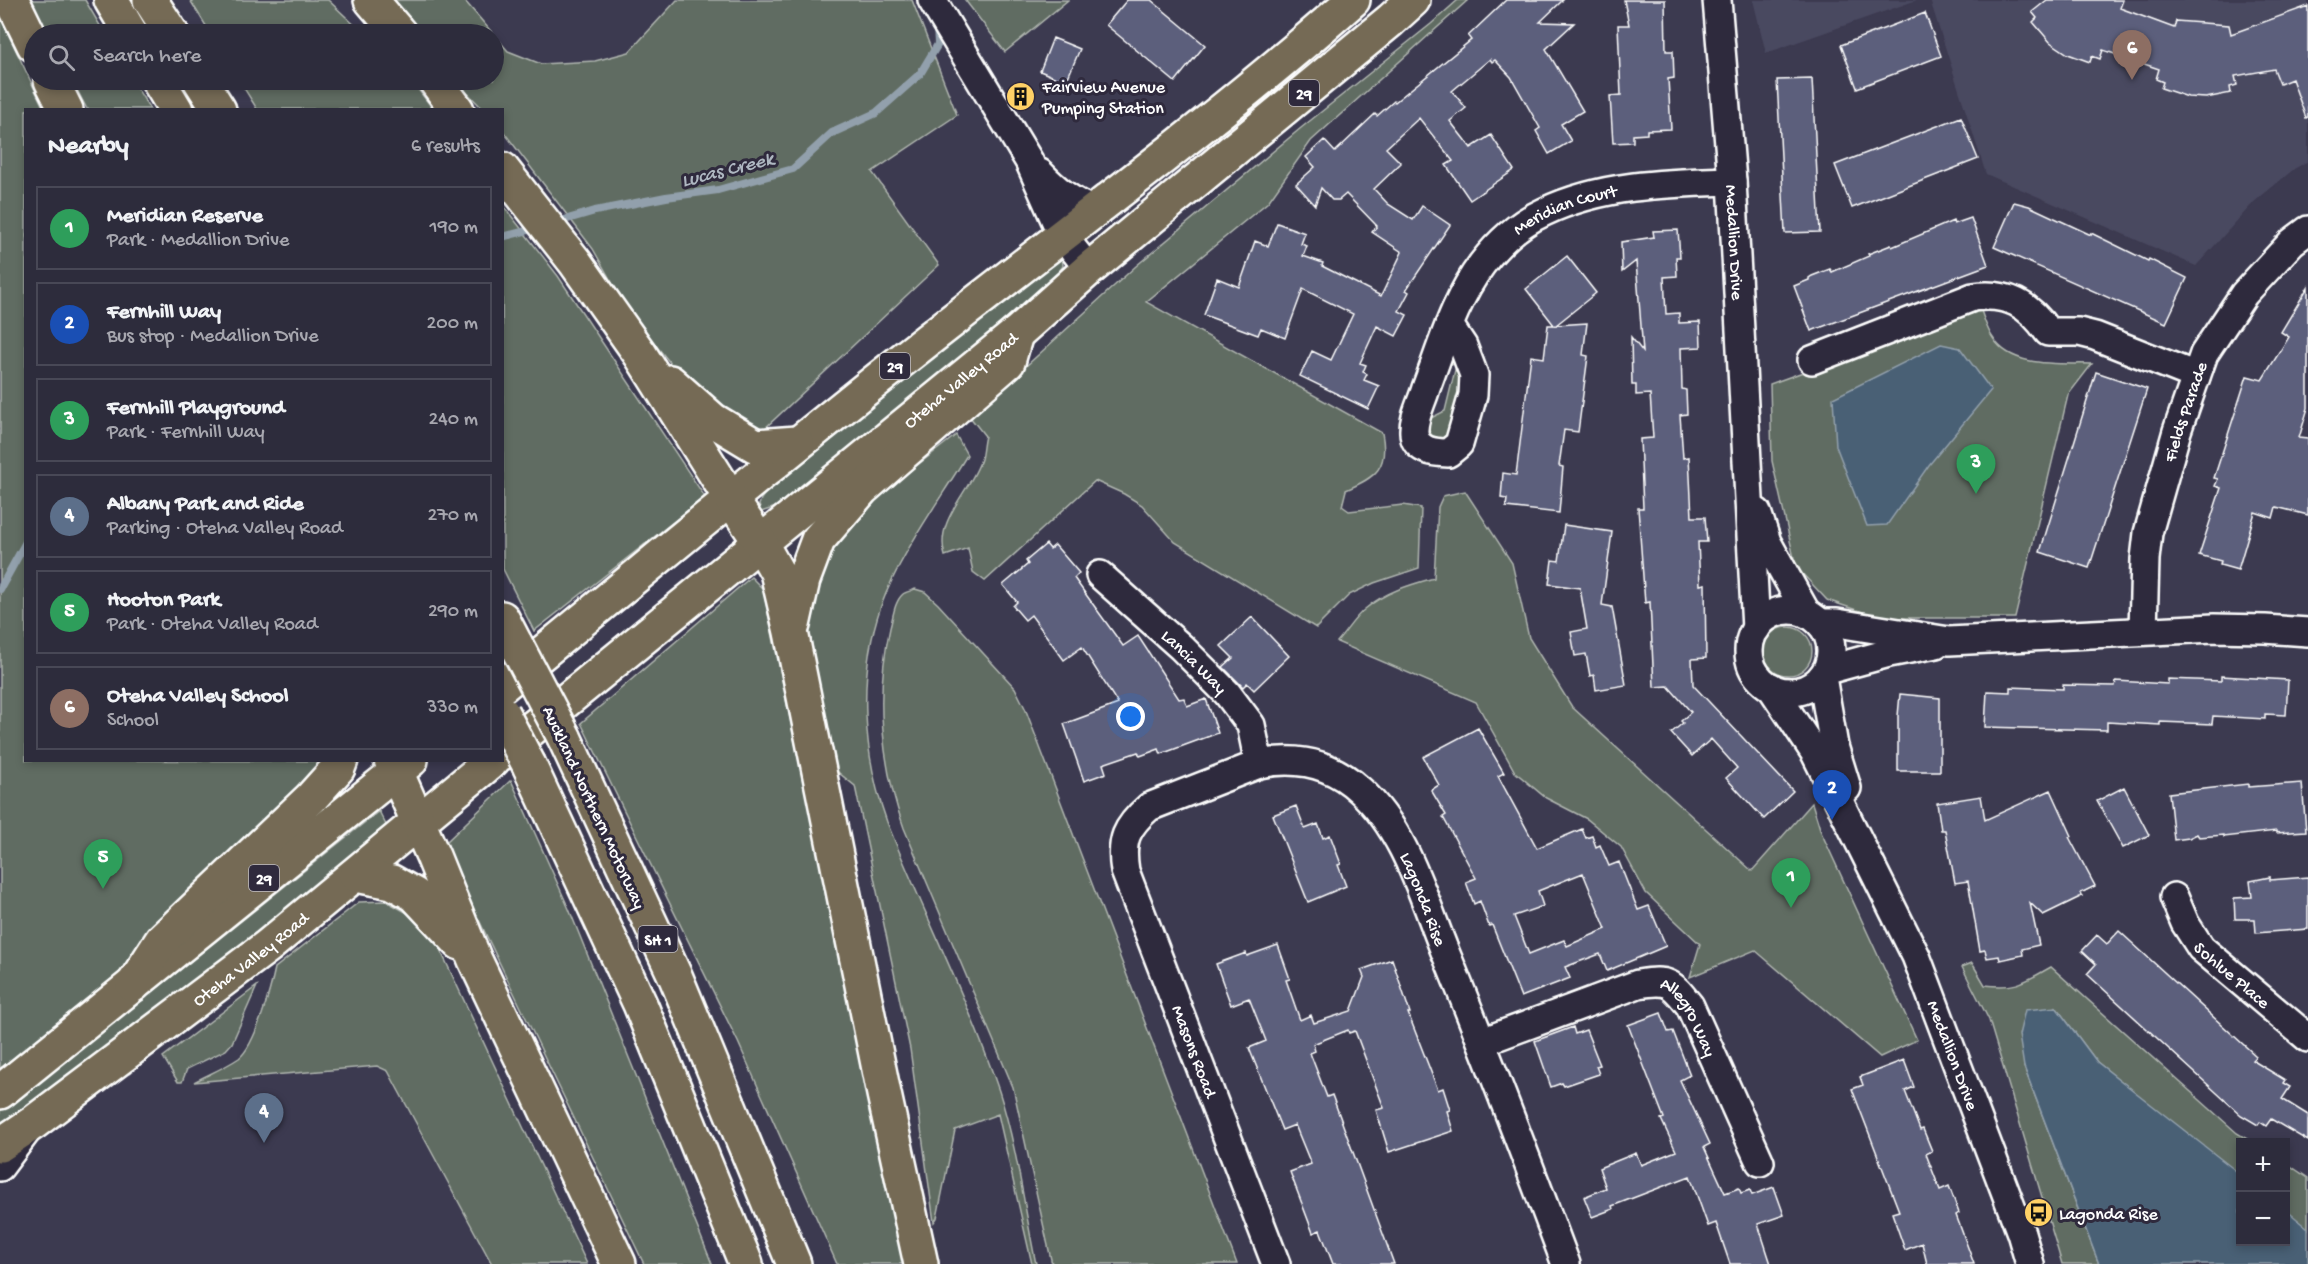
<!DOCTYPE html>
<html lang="en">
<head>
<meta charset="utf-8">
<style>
	body { margin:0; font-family:"Gochi Hand",sans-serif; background:#393847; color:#f1f3f6 }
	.controls { position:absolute; right:18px; bottom:18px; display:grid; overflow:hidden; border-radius:0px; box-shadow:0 3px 9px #0003 }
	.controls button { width:54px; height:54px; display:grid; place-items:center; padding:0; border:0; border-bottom:2px solid #484856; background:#2d2c3c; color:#f1f3f6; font:30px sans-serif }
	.you { position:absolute; left:1131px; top:717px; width:21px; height:21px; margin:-15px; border:4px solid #fff; border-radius:50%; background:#1a73e8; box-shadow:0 0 0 9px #1a73e833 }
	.badge { display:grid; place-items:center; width:39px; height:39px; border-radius:50%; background:#8bbbb9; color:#fff; font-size:20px; font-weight:700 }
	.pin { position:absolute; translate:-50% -50px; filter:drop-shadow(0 2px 3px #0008) }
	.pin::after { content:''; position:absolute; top:32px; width:21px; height:18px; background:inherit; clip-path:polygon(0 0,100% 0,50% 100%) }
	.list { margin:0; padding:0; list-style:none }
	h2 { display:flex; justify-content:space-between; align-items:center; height:78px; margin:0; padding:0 24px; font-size:26px }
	h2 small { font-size:20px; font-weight:400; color:#a7a7af }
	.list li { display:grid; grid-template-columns:39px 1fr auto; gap:18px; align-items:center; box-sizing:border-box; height:84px; margin:0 12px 12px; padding:0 12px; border:2px solid #484856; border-radius:0px }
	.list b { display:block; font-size:22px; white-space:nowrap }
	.list p { margin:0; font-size:20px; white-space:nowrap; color:#a7a7af }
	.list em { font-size:20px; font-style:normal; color:#a7a7af }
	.icon { flex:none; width:33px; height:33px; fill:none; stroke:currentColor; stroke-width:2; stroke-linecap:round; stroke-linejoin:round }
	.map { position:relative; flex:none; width:2308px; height:1264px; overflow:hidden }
	.search { position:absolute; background:#2d2c3c; box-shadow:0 3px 9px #0003; left:24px; top:24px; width:480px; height:66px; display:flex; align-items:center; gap:15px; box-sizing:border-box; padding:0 21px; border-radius:33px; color:#a7a7af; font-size:22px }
	.panel { position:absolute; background:#2d2c3c; box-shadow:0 3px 9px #0003; left:24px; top:108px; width:480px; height:654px; border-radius:0px }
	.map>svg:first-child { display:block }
	.built { fill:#4a4960 }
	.green { fill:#606c62; stroke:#b0b6b0; stroke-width:1.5 }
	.water { fill:#4a6075; stroke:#92a0ac; stroke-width:1.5 }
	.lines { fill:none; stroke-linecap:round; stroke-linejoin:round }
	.stream { stroke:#92a0ac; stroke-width:8 }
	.building { fill:#5c5e7b; stroke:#fff; stroke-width:1.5; fill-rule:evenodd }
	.minor-casing { stroke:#fff; stroke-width:32 }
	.major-casing { stroke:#fff; stroke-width:38 }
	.highway-casing { stroke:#fff; stroke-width:38 }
	.minor { stroke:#2f2a3d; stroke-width:27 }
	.major { stroke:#746b55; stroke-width:33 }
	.highway { stroke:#746b55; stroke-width:33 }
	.highway-bridge-casing { stroke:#fff; stroke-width:38; stroke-linecap:butt }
	.highway-bridge { stroke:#746b55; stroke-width:33 }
	.labels { text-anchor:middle; stroke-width:6; stroke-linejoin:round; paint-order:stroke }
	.shield { fill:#2f2a3d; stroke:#c1bfc5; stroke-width:1.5 }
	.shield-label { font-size:16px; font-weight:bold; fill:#fff }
	.poi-label { font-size:18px; fill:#fff; stroke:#2f2a3d; text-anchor:start }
	.street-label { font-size:18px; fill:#fff; stroke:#2f2a3d }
	.water-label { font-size:20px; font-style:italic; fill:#aeb7c1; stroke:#2f2a3d }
</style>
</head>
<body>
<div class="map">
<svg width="2308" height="1264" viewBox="0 0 2308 1264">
	<rect width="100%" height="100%" fill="#3c3a50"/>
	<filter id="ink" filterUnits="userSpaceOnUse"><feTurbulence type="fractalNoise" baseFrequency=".0167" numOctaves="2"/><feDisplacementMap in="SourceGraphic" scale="12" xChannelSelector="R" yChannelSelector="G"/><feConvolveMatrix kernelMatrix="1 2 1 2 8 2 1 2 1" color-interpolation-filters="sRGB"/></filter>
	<g filter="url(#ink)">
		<path class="built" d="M1753,0H1917L1766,53Z
			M1930,0H2308V161L2294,169L2254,202L2196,266L1986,174Z"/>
		<path class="green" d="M31,0H85L105,34H48Z
			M190,0H328L364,34H211Z
			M385,0H464L508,51L541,64L595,61L629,52L677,0H912L957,115L872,172L939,265L764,429L715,409L671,364L628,311L593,249L503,131L502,110L483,109L455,80H494V34H415Z
			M965,0H1068L1005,52Z
			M1458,0H1468L1311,141L1268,202L1146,302L1382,433C1389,468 1376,477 1346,490L1342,506L1349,511L1403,505L1421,508L1419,568L1374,583L1349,595L1316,628L1175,542L1142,505L1124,494L1095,481L985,581L973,572L968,548L945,556C934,520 971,491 981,459C983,451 983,443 985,436L970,417L1136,266L1301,128L1431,24Z
			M0,17L44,109L26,110V760L332,761L301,799L58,1032L0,1075Z
			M72,80H132L150,109H87Z
			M239,80H411L433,109H257Z
			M502,204L558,276L705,497L534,631L503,569Z
			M1062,256L1063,266L1050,284L776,507L761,512L759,505L761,499L772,484L862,404Z
			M1980,308C1984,318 1987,330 1993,338C2012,369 2061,363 2092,364L2068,395L2015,618H1880L1827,600L1796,567L1772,461L1770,384Z
			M1456,347L1469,384L1455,432C1449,441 1443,440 1433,437L1427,428V420L1445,411L1457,362L1442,370L1447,349Z
			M956,435L967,455C938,503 900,554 881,606C857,675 863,755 887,822C923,912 968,999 999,1091C1017,1147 1024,1206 1036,1264H1032L998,1114L955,1130L937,1218L934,1222L910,1049L855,786L834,769L810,634C809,617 809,596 816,579C841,516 905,476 956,435Z
			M1465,491L1512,563L1529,638L1572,707L1752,871L1812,803L1821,832L1917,1040L1880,1057L1755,950L1690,977L1700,944L1646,893L1621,847L1587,819L1546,798L1515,772L1476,702L1337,642C1346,632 1354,618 1365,609C1385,592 1409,585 1434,578L1438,507L1443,496Z
			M751,577L763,589L904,1264H837L738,1042L581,723Z
			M915,589L925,592L938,604L1015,688L1025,708L1237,1264H1052L1013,1087L904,828C881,764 875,694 890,628C893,618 894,602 903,594C905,592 912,591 915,589Z
			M1764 651a24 24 0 1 1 48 0a24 24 0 1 1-48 0Z
			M511,780L569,909L712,1264H644L443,845Z
			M379,811L387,827L325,886L0,1130V1109L42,1080Z
			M386,901L413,916L439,947L587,1264H492L388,1071L377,1066L194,1082C209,1074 226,1067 239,1058C255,1046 271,988 275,968L359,902Z
			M1972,963L1985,985C2017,989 2024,982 2051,967L2237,1133L2252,1142H2240V1176L2097,1062L2056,1007L2024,1067L2099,1264H2062L1989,1020L1962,967Z
			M257,986L232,1043L226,1050L187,1069L182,1082H178L163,1057Z
			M2286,1163L2308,1178V1229L2286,1211Z"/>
		<path class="water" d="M1941,344L1960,348L1991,390L1929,465L1887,525L1867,526L1836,446L1833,398Z
			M2056,1007L2097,1062L2240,1174V1242H2286V1210L2308,1228V1264H2099L2024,1067L2019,1035L2025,1010Z"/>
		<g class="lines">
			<path class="stream" d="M554,223L595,211L666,197L718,190L793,169L832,133L876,113L920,74L938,44L937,26
				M502,237L537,228
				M0,589L26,542"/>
		</g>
		<path class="building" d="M1127,0H1151L1205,45L1175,82L1106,25Z
			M1506,0H1563L1540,22L1574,23L1546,49L1583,111L1561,124L1571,141L1549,154L1536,131L1540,128L1511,77L1495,60L1492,62L1490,59L1452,91L1466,108L1450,121L1471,148L1491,135L1514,170L1470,200L1446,165L1453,161L1419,118L1386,148L1401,163L1374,189L1388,204L1413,220L1422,206L1450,225L1406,290L1409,292L1399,311L1407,315L1396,336L1377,326L1360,363L1366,365L1363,372L1367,374L1364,380L1379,386L1368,409L1300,376L1312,351L1331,360L1353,314L1303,289L1285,338L1261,328L1258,335L1204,315L1217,278L1239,287L1255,241L1268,246L1277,223L1305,233L1301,244L1307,246L1303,256L1323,263L1322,266L1381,296L1402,252L1372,232L1377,226L1346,194L1339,200H1332L1321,188L1315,205L1296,184L1315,167L1306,157L1324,140L1335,152L1375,114L1377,116L1394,101L1395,102L1471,40L1468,36Z
			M1624,0H1665L1666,51H1673L1674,78L1668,79L1671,129L1647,130V134L1633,135V142L1613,143L1610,96L1621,95L1618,25H1629Z
			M2047,0H2123L2120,8L2174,28L2176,21L2229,25L2231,34L2308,6V117L2306,118L2292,79L2280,84L2274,69L2235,76L2237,85L2230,87L2231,93L2206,98L2188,97L2161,88L2163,82L2156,79L2159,69L2103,50L2100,59L2092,56L2090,62L2068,54L2050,42L2033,22L2037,18L2032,12Z
			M1925,13L1941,56L1857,88L1841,45Z
			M1053,38L1080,49L1066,82L1040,71Z
			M1812,79L1820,232L1785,233L1777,80Z
			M1961,117L1978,159L1852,208L1835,165Z
			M2014,202L2029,206L2091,235V233L2148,261L2149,259L2187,278L2166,323L1994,247Z
			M1971,218L1988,265L1811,331L1794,286L1809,280V278L1812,276L1830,269L1832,272L1869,256L1868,254L1891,245L1892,247L1953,221L1954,224Z
			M1678,230L1680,257H1676L1677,276L1664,277L1666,314L1679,313V323L1700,322L1701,347L1681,348L1682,389L1686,390L1687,414L1680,415L1683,458L1689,457L1692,517H1705L1707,542H1698L1700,585L1705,584L1706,658L1692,659L1693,685L1793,791L1764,819L1726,778L1737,768L1711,739L1692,756L1671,733L1683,723L1681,721L1691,712L1668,686L1654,687L1650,602L1645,603L1638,508H1643L1640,439L1653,438L1650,394L1636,395V385H1632L1631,337L1643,352L1636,261L1622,272L1621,242L1654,237L1653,231Z
			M1567,256L1596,293L1556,325L1587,323L1583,355L1588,356L1578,432L1564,430L1559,466L1563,467L1559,513L1506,507L1507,499L1501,498L1503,473L1516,475L1531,356L1544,358L1548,325H1554L1526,289Z
			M2308,287V408L2299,438L2308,439V515L2276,507L2273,518L2255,512L2238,570L2220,565L2221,561L2199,555L2221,488L2215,486L2218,479L2214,478L2247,376L2262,380L2289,337L2281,332Z
			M2096,372L2147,389L2089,568L2040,552Z
			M1564,525L1612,532L1602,605L1612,607L1626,685L1596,690L1594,675L1590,676L1586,654L1575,656L1571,632L1587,629L1580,588L1549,584L1552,560L1559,561Z
			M1046,544L1050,549L1055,545L1079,573L1074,578L1123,646L1138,636L1179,699L1184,698L1187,706L1206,699L1218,733L1161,754L1159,749L1140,756L1138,752L1103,764L1106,773L1084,781L1064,724L1118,704L1082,647L1064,660L1031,615L1025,620L1013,606L1017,602L1003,585L1028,564L1026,561Z
			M1252,617L1289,656L1254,690L1247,683L1243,687L1223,667L1233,658L1221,646Z
			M2221,676L2288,680L2286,715L2265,714V719L2213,716L2212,724L2160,722V725L2107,722V730L1985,727L1987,691L2010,692V687L2063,689V685L2115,686L2116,681L2168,684V679L2221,681Z
			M1900,694L1940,698V771H1898V716Z
			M1478,728L1504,773L1498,776L1537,848L1582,829L1586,838L1592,836L1596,847L1600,845L1609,866L1619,862L1638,910L1649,906L1666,946L1607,971L1600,954L1565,967L1570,978L1521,997L1492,925L1489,926L1480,901L1474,904L1466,882L1476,878L1443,817L1446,815L1431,790L1439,785L1423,757ZM1583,873L1606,929L1567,946L1564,940L1529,954L1514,916L1543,906L1538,891Z
			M2302,783L2306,831L2276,833V831L2224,837V835L2199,837L2197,834L2189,838L2174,840L2169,793L2248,784V787Z
			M2124,787L2149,835L2123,848L2097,801Z
			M2051,790L2072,836L2069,837L2095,886L2081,893L2082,896L2043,915L2030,903L2039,945L2022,949L2023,955L2000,960L1999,956L1987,958L1985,950L1980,951L1968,881L1955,883L1945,830H1941L1937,803L1981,796L1985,820Z
			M1296,806L1305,829L1318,824L1323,838L1330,835L1341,864L1338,865L1346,886L1308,902L1273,815Z
			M2270,877V880L2308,877V929L2256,933L2255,919H2235L2234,898L2252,897L2250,881Z
			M2119,931L2256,1056L2252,1060L2285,1080L2283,1083L2290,1087L2282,1099L2308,1115V1141L2271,1119L2266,1126L2260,1122L2258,1125L2241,1115L2087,974L2096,964L2082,951L2097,935L2107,944Z
			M1278,945L1290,979L1286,980L1300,1020L1311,1015L1314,1023L1351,1011L1364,977L1361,970L1392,959L1410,1013H1408L1438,1090L1443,1088L1450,1110L1447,1111L1453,1131L1389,1152L1376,1110L1384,1108L1355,1031L1349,1033L1348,1030L1313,1044L1315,1051L1310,1053L1327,1097L1332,1095L1394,1264H1333L1320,1230L1313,1233L1290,1172L1311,1164L1295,1125L1282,1130L1249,1048L1266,1041L1249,998L1231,1005L1216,964L1246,953L1247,956Z
			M1661,1013L1668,1032L1673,1031L1690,1075L1680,1080L1710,1144L1704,1147L1725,1193L1739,1188L1741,1193L1750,1190L1752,1195L1774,1187L1784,1215L1758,1224L1771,1264H1730L1716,1223L1708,1226L1690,1176L1612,1206L1613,1209L1592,1217L1584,1197L1606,1188L1599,1168L1636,1153L1641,1165L1676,1151L1661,1119L1664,1118L1628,1025Z
			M1573,1027L1575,1034L1586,1030L1600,1065L1596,1066L1599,1074L1564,1086L1562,1083L1551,1087L1535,1041Z
			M1904,1060L1914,1087L1905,1091L1920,1130L1923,1129L1932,1151L1926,1154L1940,1190L1949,1186L1959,1213L1956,1215L1974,1264H1927L1922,1243L1905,1250L1892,1213L1899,1211L1852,1089L1863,1085L1860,1077Z"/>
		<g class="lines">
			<defs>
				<g id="minor">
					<path d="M932,0L1029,161L1062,235L1089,269"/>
					<path id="s1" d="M1717,0L1732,181L1756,629"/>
					<path d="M1040,173C1057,191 1072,202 1094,211"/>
					<path id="s2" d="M1449,325L1463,346L1474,375L1473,395L1459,444L1448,453C1434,453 1414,450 1414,432C1413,418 1422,402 1426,388C1442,346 1454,301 1482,264C1498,243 1520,223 1544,212C1603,184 1669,183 1732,181"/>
					<path d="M1812,360L1973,297C2007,292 2029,304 2048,332H2079L2095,336L2196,376"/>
					<path d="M1757,512L1767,542L1807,614"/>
					<path id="s3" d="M1100,575L1181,647L1227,693L1251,725L1259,764"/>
					<circle cx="1790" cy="651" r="41"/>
					<path d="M1820,623H1837L1949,641L2214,628L2265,629L2308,632"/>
					<path id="s4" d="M2143,630L2145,559L2148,533L2177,431L2204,354L2244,294L2292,242L2308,230"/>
					<path d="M1827,670L1889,653L1936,644"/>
					<path d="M1822,677L1834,746L1847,788"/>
					<path id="s5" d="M1771,687L1815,753L1916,956L2021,1233L2030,1264"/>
					<path id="s6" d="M2174,897L2185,923L2201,948L2308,1038"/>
					<path id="s7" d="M1482,1042L1638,984C1669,979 1671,982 1690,1006L1760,1162"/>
					<path d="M0,1167L27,1131"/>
					<path id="s8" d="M1276,1264L1125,871C1120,840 1126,827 1149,807L1259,764C1297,756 1331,763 1360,790C1406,831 1423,898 1446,954C1488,1056 1527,1160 1566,1264"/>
				</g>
				<g id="major">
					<path d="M502,686C642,572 779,457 920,346C1065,232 1215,122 1353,0"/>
					<path id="s9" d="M502,753L1016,334L1089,269L1391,20L1413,0"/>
					<path d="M0,1092L411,760"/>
					<path id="s10" d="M0,1145L33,1123L268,946L493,760"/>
				</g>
				<path id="highway" d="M12,0L34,45
					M111,0L131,34
					M150,0L172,34
					M371,0L400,34
					M51,80L66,110
					M158,80L176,110
					M200,80L219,110
					M435,80L457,110
					M502,169L575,262L640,354L731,499L760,542L777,572L791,632L884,1094L921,1264
					M670,382L713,420L756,446L797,443
					M502,618L516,645
					M793,625L803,580L818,540L862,489L1008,362L1016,334
					M564,737L676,978L794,1264
					M391,760L433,856L475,960L619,1264
					M529,765L640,1004L746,1264
					M356,875L392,882L415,895L460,943
					M133,985L162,940L311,798L338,768L341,760"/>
			</defs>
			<use href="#minor" class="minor-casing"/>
			<use href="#major" class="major-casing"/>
			<use href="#highway" class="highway-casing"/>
			<use href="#minor" class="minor"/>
			<use href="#major" class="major"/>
			<use href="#highway" class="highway"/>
			<defs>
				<path id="highway-bridge" d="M516,645L564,737
					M502,713L529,765"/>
			</defs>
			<use href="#highway-bridge" class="highway-bridge-casing"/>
			<use href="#highway-bridge" class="highway-bridge"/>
		</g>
	</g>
	<defs>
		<symbol id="building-disc" viewBox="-11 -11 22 22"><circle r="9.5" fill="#ffd166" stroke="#2f2a3d"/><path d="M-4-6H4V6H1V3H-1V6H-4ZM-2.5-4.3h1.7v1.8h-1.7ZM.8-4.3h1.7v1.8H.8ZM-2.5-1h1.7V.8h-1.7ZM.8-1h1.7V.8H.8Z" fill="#111"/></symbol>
		<symbol id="bus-disc" viewBox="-11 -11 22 22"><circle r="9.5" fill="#ffd166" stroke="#2f2a3d"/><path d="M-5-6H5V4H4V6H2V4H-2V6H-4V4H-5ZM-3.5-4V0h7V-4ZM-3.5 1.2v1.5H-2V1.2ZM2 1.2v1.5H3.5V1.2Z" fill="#111"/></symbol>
	</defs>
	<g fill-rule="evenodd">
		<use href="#building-disc" x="1004" y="80" width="33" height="33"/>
		<use href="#bus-disc" x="2022" y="1196" width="33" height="33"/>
	</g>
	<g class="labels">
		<g class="shield">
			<rect x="1289" y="80" width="30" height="26" rx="4.5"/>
			<rect x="880" y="353" width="30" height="26" rx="4.5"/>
			<rect x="249" y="865" width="30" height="26" rx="4.5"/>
			<rect x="638.5" y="926" width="39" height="26" rx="4.5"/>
		</g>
		<g class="shield-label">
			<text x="1304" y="99">29</text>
			<text x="895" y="372">29</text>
			<text x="264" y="884">29</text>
			<text x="658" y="945">SH 1</text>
		</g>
		<g class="poi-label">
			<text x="1042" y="92">Fairview Avenue<tspan x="1042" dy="21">Pumping Station</tspan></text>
			<text x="2059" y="1219">Lagonda Rise</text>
		</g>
		<g class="street-label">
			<text dy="6" stroke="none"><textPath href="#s2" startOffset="471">Meridian Court</textPath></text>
			<text dy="6" stroke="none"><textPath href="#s1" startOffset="243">Medallion Drive</textPath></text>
			<text dy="6" stroke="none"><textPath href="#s9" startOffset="591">Oteha Valley Road</textPath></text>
			<text dy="6" stroke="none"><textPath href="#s4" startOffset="224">Fields Parade</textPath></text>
			<text dy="6" stroke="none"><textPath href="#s3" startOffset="128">Lancia Way</textPath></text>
			<text transform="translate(595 807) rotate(65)" y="6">Auckland Northern Motorway</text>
			<text dy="6" stroke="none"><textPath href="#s8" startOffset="848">Lagonda Rise</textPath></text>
			<text dy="6" stroke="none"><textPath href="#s10" startOffset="312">Oteha Valley Road</textPath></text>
			<text dy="6" stroke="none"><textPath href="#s6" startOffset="99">Sohlue Place</textPath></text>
			<text dy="6" stroke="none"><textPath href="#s7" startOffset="236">Allegro Way</textPath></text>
			<text transform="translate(1195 1051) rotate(69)" y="6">Masons Road</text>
			<text dy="6" stroke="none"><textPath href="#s5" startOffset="412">Medallion Drive</textPath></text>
		</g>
		<g class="water-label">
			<text transform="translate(727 168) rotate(-14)" y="7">Lucas Creek</text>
		</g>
	</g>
</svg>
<div class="controls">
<button>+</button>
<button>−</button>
</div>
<div class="you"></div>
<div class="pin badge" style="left:1791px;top:908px;background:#2e9e5b">1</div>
<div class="pin badge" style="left:1832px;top:820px;background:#1a4fb4">2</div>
<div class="pin badge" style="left:1976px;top:494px;background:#2e9e5b">3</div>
<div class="pin badge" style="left:264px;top:1143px;background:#5c6f8a">4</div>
<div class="pin badge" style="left:103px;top:889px;background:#2e9e5b">5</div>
<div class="pin badge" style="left:2132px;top:80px;background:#8d6e63">6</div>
<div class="search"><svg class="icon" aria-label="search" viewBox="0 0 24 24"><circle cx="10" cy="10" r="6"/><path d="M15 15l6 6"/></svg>Search here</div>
<section class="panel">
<h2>Nearby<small>6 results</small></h2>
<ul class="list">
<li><span class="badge" style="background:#2e9e5b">1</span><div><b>Meridian Reserve</b><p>Park · Medallion Drive</p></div><em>190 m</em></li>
<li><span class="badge" style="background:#1a4fb4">2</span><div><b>Fernhill Way</b><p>Bus stop · Medallion Drive</p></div><em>200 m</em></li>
<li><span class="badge" style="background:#2e9e5b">3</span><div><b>Fernhill Playground</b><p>Park · Fernhill Way</p></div><em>240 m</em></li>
<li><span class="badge" style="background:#5c6f8a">4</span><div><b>Albany Park and Ride</b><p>Parking · Oteha Valley Road</p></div><em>270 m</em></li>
<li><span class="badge" style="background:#2e9e5b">5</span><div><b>Hooton Park</b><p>Park · Oteha Valley Road</p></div><em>290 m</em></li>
<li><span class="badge" style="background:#8d6e63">6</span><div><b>Oteha Valley School</b><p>School</p></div><em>330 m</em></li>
</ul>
</section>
</div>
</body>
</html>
